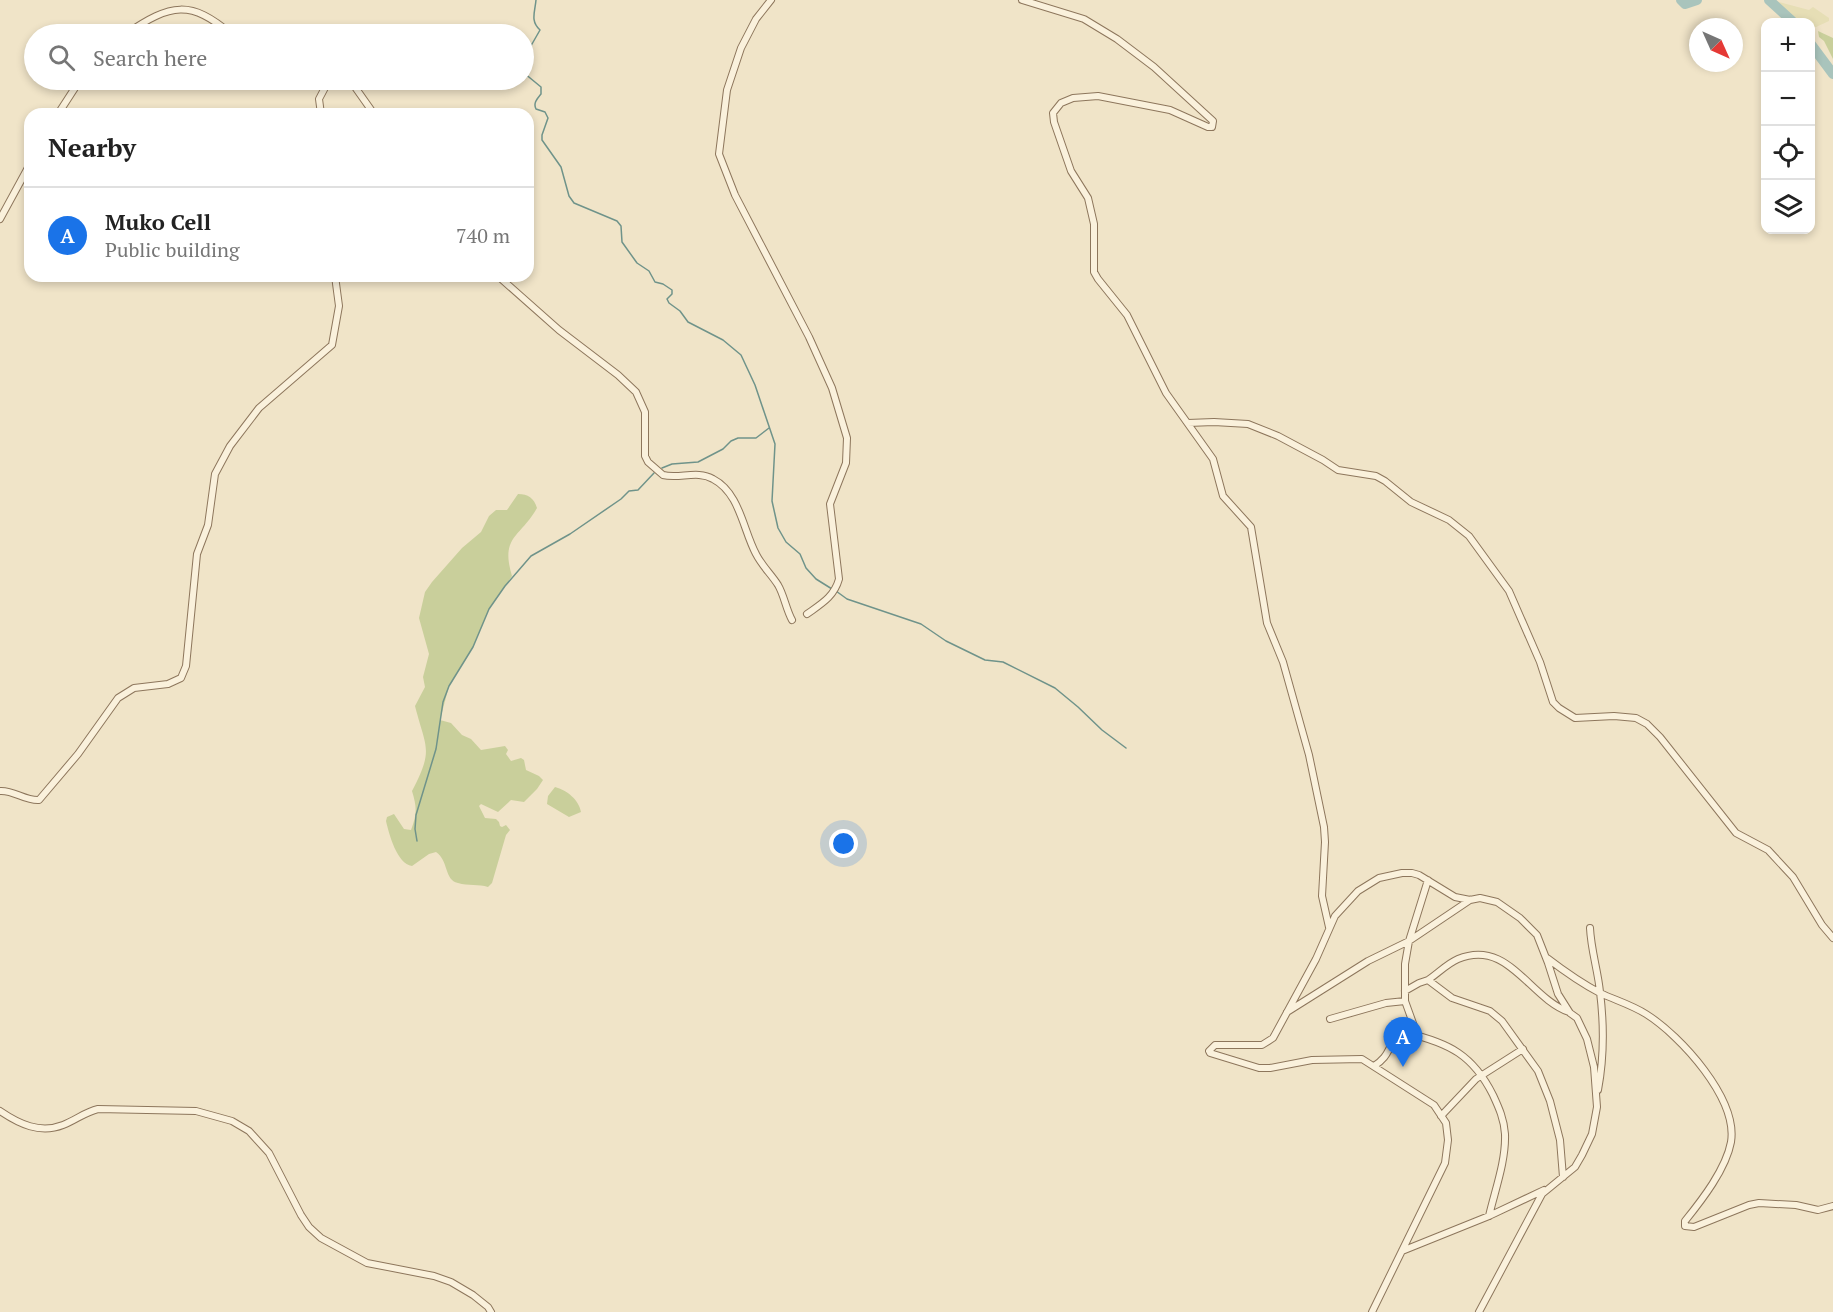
<!DOCTYPE html>
<html lang="en">
<head>
<meta charset="utf-8">
<style>
	body { margin:0; font-family:"PT Serif",serif; background:#f2f2f2; color:#222 }
	.controls { position:absolute; right:18px; top:18px; display:grid; overflow:hidden; border-radius:12px; box-shadow:0 3px 9px #0003 }
	.controls button { width:54px; height:54px; display:grid; place-items:center; padding:0; border:0; border-bottom:2px solid #e0e0e0; background:#fff; color:#222; font:30px sans-serif }
	.compass { position:absolute; left:1689px; top:18px; width:54px; height:54px; border-radius:50%; background:#fff; box-shadow:0 3px 9px #0003; rotate:135deg }
	.you { position:absolute; left:844px; top:844px; width:21px; height:21px; margin:-15px; border:4px solid #fff; border-radius:50%; background:#1a73e8; box-shadow:0 0 0 9px #1a73e833 }
	.badge { display:grid; place-items:center; width:39px; height:39px; border-radius:50%; background:#1a73e8; color:#fff; font-size:20px; font-weight:700 }
	.pin { position:absolute; translate:-50% -50px; filter:drop-shadow(0 2px 3px #0008) }
	.pin::after { content:''; position:absolute; top:32px; width:21px; height:18px; background:inherit; clip-path:polygon(0 0,100% 0,50% 100%) }
	.list { margin:0; padding:0; list-style:none }
	h2 { display:flex; justify-content:space-between; align-items:center; height:78px; margin:0; padding:0 24px; font-size:26px }
	h2 small { font-size:20px; font-weight:400; color:#767676 }
	.list li { display:grid; grid-template-columns:39px 1fr auto; gap:18px; align-items:center; box-sizing:border-box; height:96px; padding:0 24px; border-top:2px solid #e0e0e0 }
	.list b { display:block; font-size:22px; white-space:nowrap }
	.list p { margin:0; font-size:20px; white-space:nowrap; color:#767676 }
	.list em { font-size:20px; font-style:normal; color:#767676 }
	.icon { flex:none; width:33px; height:33px; fill:none; stroke:currentColor; stroke-width:2; stroke-linecap:round; stroke-linejoin:round }
	.map { position:relative; flex:none; width:1833px; height:1312px; overflow:hidden }
	.search { position:absolute; background:#fff; box-shadow:0 3px 9px #0003; left:24px; top:24px; width:510px; height:66px; display:flex; align-items:center; gap:15px; box-sizing:border-box; padding:0 21px; border-radius:33px; color:#767676; font-size:22px }
	.panel { position:absolute; background:#fff; box-shadow:0 3px 9px #0003; left:24px; top:108px; width:510px; height:174px; border-radius:18px }
	.map>svg:first-child { display:block }
	.farmland { fill:#e6deb5 }
	.green { fill:#c9cf9b }
	.lines { fill:none; stroke-linecap:round; stroke-linejoin:round }
	.stream { stroke:#6f938a; stroke-width:1.5 }
	.river { stroke:#a9c4bc; stroke-width:10 }
	.street-casing { stroke:#8d765c; stroke-width:8 }
	.street { stroke:#faf1dc; stroke-width:6 }
</style>
</head>
<body>
<div class="map">
<svg width="1833" height="1312" viewBox="0 0 1833 1312">
	<rect width="100%" height="100%" fill="#f0e4c8"/>
	<path class="farmland" d="M1775,1L1809,10L1813,7L1829,18V21L1816,27H1811L1810,22H1800L1795,17L1789,18Z"/>
	<path class="green" d="M1818,31L1833,38V59L1824,41L1819,37Z
		M518,494C528,494 534,498 537,508C520,538 500,536 512,576L489,609L473,647L449,686L440,720L451,723L462,735L471,739L481,750L505,746L508,750L506,754L511,761L521,758L524,760L526,770L539,776L543,780L537,789L524,802L511,800L498,812L481,804L479,806L485,818L496,819L499,822L500,826L502,827L506,825L510,830L506,835L492,883L488,887C479,884 468,886 458,883C444,880 449,861 436,852L429,854L412,866C397,864 389,834 386,821L387,817L394,814L404,829L411,830C417,815 417,807 412,791C434,749 426,749 415,706L425,687L423,677L429,654L419,618L425,592L432,582L462,548L481,532L489,516L496,510H507Z
		M555,787C567,790 579,800 581,812L569,817L547,804L548,796Z"/>
	<g class="lines">
		<path class="stream" d="M524,58L540,30C530,21 535,12 536,0
			M524,73L541,87V94C537,99 533,103 536,109L545,112L548,118L542,135V140L561,167L569,196L574,203L617,221L621,226L622,242L637,263L649,271L655,282L663,284L672,290V294L667,299L669,303L680,311L688,322L723,340L741,355L755,385L775,444L772,501L778,528L786,542L800,554L806,568L816,579L832,589
			M662,468L672,464L698,462L723,449L731,441L738,438H756L769,428
			M836,591L847,599L921,624L946,641L985,660L1003,662L1055,688L1078,707L1102,730L1126,748
			M417,841L415,829L416,815L436,749L443,702L449,686L473,647L489,609L505,586L531,556L570,534L621,499L629,491L638,490L654,473"/>
		<path class="river" d="M1681,0L1685,4L1697,0
			M1769,0L1793,22
			M1810,43L1833,74"/>
		<defs>
			<path id="street" d="M771,0L756,19L741,48L727,90L719,154L735,195L809,337L832,388L847,438L846,463L830,504L839,579C834,597 821,604 807,614
				M1022,0L1084,19L1117,39L1154,67L1213,121L1212,127H1208L1170,110L1098,96L1073,98L1061,103L1053,113L1054,122L1071,171L1088,198L1094,224V272L1098,279L1127,315L1166,393L1213,459L1223,496L1251,527L1267,623L1283,662L1309,755L1324,827L1325,842L1322,896L1329,927
				M126,34C171,3 191,0 231,34
				M350,80L374,114
				M58,114L80,80
				M321,114L319,99L329,80
				M0,219L30,164
				M498,276L559,330L618,375L636,392L645,412V456L648,462L663,475C679,479 698,470 713,479C740,493 743,530 756,554C762,566 771,574 778,585C784,595 786,609 792,620
				M1188,423L1214,422L1248,424L1278,436L1323,460L1338,470L1376,476L1385,481L1411,502L1449,520L1469,536L1509,591L1540,662L1553,702L1559,708L1575,718L1614,716L1636,718L1647,724L1660,737L1736,833L1768,850L1793,877L1822,925L1833,938
				M0,791C14,790 25,801 39,800L78,754L118,698L134,688L168,684L181,678L186,666L197,554L208,525L215,474L230,446L259,408L332,345L339,306L335,276
				M1590,928C1591,950 1598,971 1600,992C1604,1024 1604,1058 1598,1090
				M1547,958C1564,971 1581,983 1600,993C1615,1000 1632,1005 1646,1014C1681,1036 1738,1099 1731,1142C1726,1169 1702,1200 1685,1221V1226L1694,1227L1749,1205L1759,1203L1796,1205L1818,1210L1833,1206
				M1428,980C1437,974 1448,963 1458,959C1508,938 1529,998 1569,1012
				M1405,991L1419,983L1428,980L1452,998L1490,1011L1502,1021L1538,1071L1550,1101L1560,1140L1563,1177
				M1287,1012L1368,961L1409,941L1470,900
				M1330,1019L1386,1003L1405,1001
				M1407,1033C1449,1043 1473,1055 1493,1095C1499,1108 1504,1119 1505,1134C1506,1161 1495,1190 1489,1216
				M1374,1066C1391,1055 1386,1048 1398,1037C1402,1032 1409,1032 1414,1026L1405,1001V964L1409,941L1428,880
				M0,1111C19,1124 40,1134 63,1125C76,1120 85,1112 98,1109L196,1111L232,1121L249,1131L269,1153L301,1215L309,1227L321,1238L367,1263L434,1276L451,1282L473,1295L488,1307L491,1312
				M1441,1116L1476,1079L1523,1049
				M1402,1251L1489,1216L1544,1190
				M1372,1312L1445,1163L1448,1140L1446,1123L1434,1105L1362,1059L1312,1060L1270,1068H1259L1210,1053L1209,1051L1215,1045H1262L1273,1038L1316,959L1335,916L1358,891L1379,878L1402,873H1412L1419,875L1455,897L1470,900L1480,898L1497,902L1520,918L1537,935L1548,963L1558,994L1570,1013L1577,1018L1587,1039L1594,1067L1597,1107L1592,1134L1582,1155L1575,1167L1542,1194L1479,1312"/>
		</defs>
		<use href="#street" class="street-casing"/>
		<use href="#street" class="street"/>
	</g>
</svg>
<div class="controls">
<button>+</button>
<button>−</button>
<button><svg class="icon" aria-label="locate" viewBox="0 0 24 24"><circle cx="12" cy="12" r="6"/><path d="M12 2v4M12 18v4M2 12h4M18 12h4"/></svg></button>
<button><svg class="icon" aria-label="layers" viewBox="0 0 24 24"><path d="M12 4l9 5-9 5-9-5zM3 14l9 5 9-5"/></svg></button>
</div>
<svg class="compass" viewBox="-18 -18 36 36"><path d="M0-13l5 13h-10z" fill="#e53935"/><path d="M0 13l5-13h-10z" fill="#767676"/></svg>
<div class="you"></div>
<div class="pin badge" style="left:1403px;top:1067px">A</div>
<div class="search"><svg class="icon" aria-label="search" viewBox="0 0 24 24"><circle cx="10" cy="10" r="6"/><path d="M15 15l6 6"/></svg>Search here</div>
<section class="panel">
<h2>Nearby<small></small></h2>
<ul class="list">
<li><span class="badge">A</span><div><b>Muko Cell</b><p>Public building</p></div><em>740 m</em></li>
</ul>
</section>
</div>
</body>
</html>
